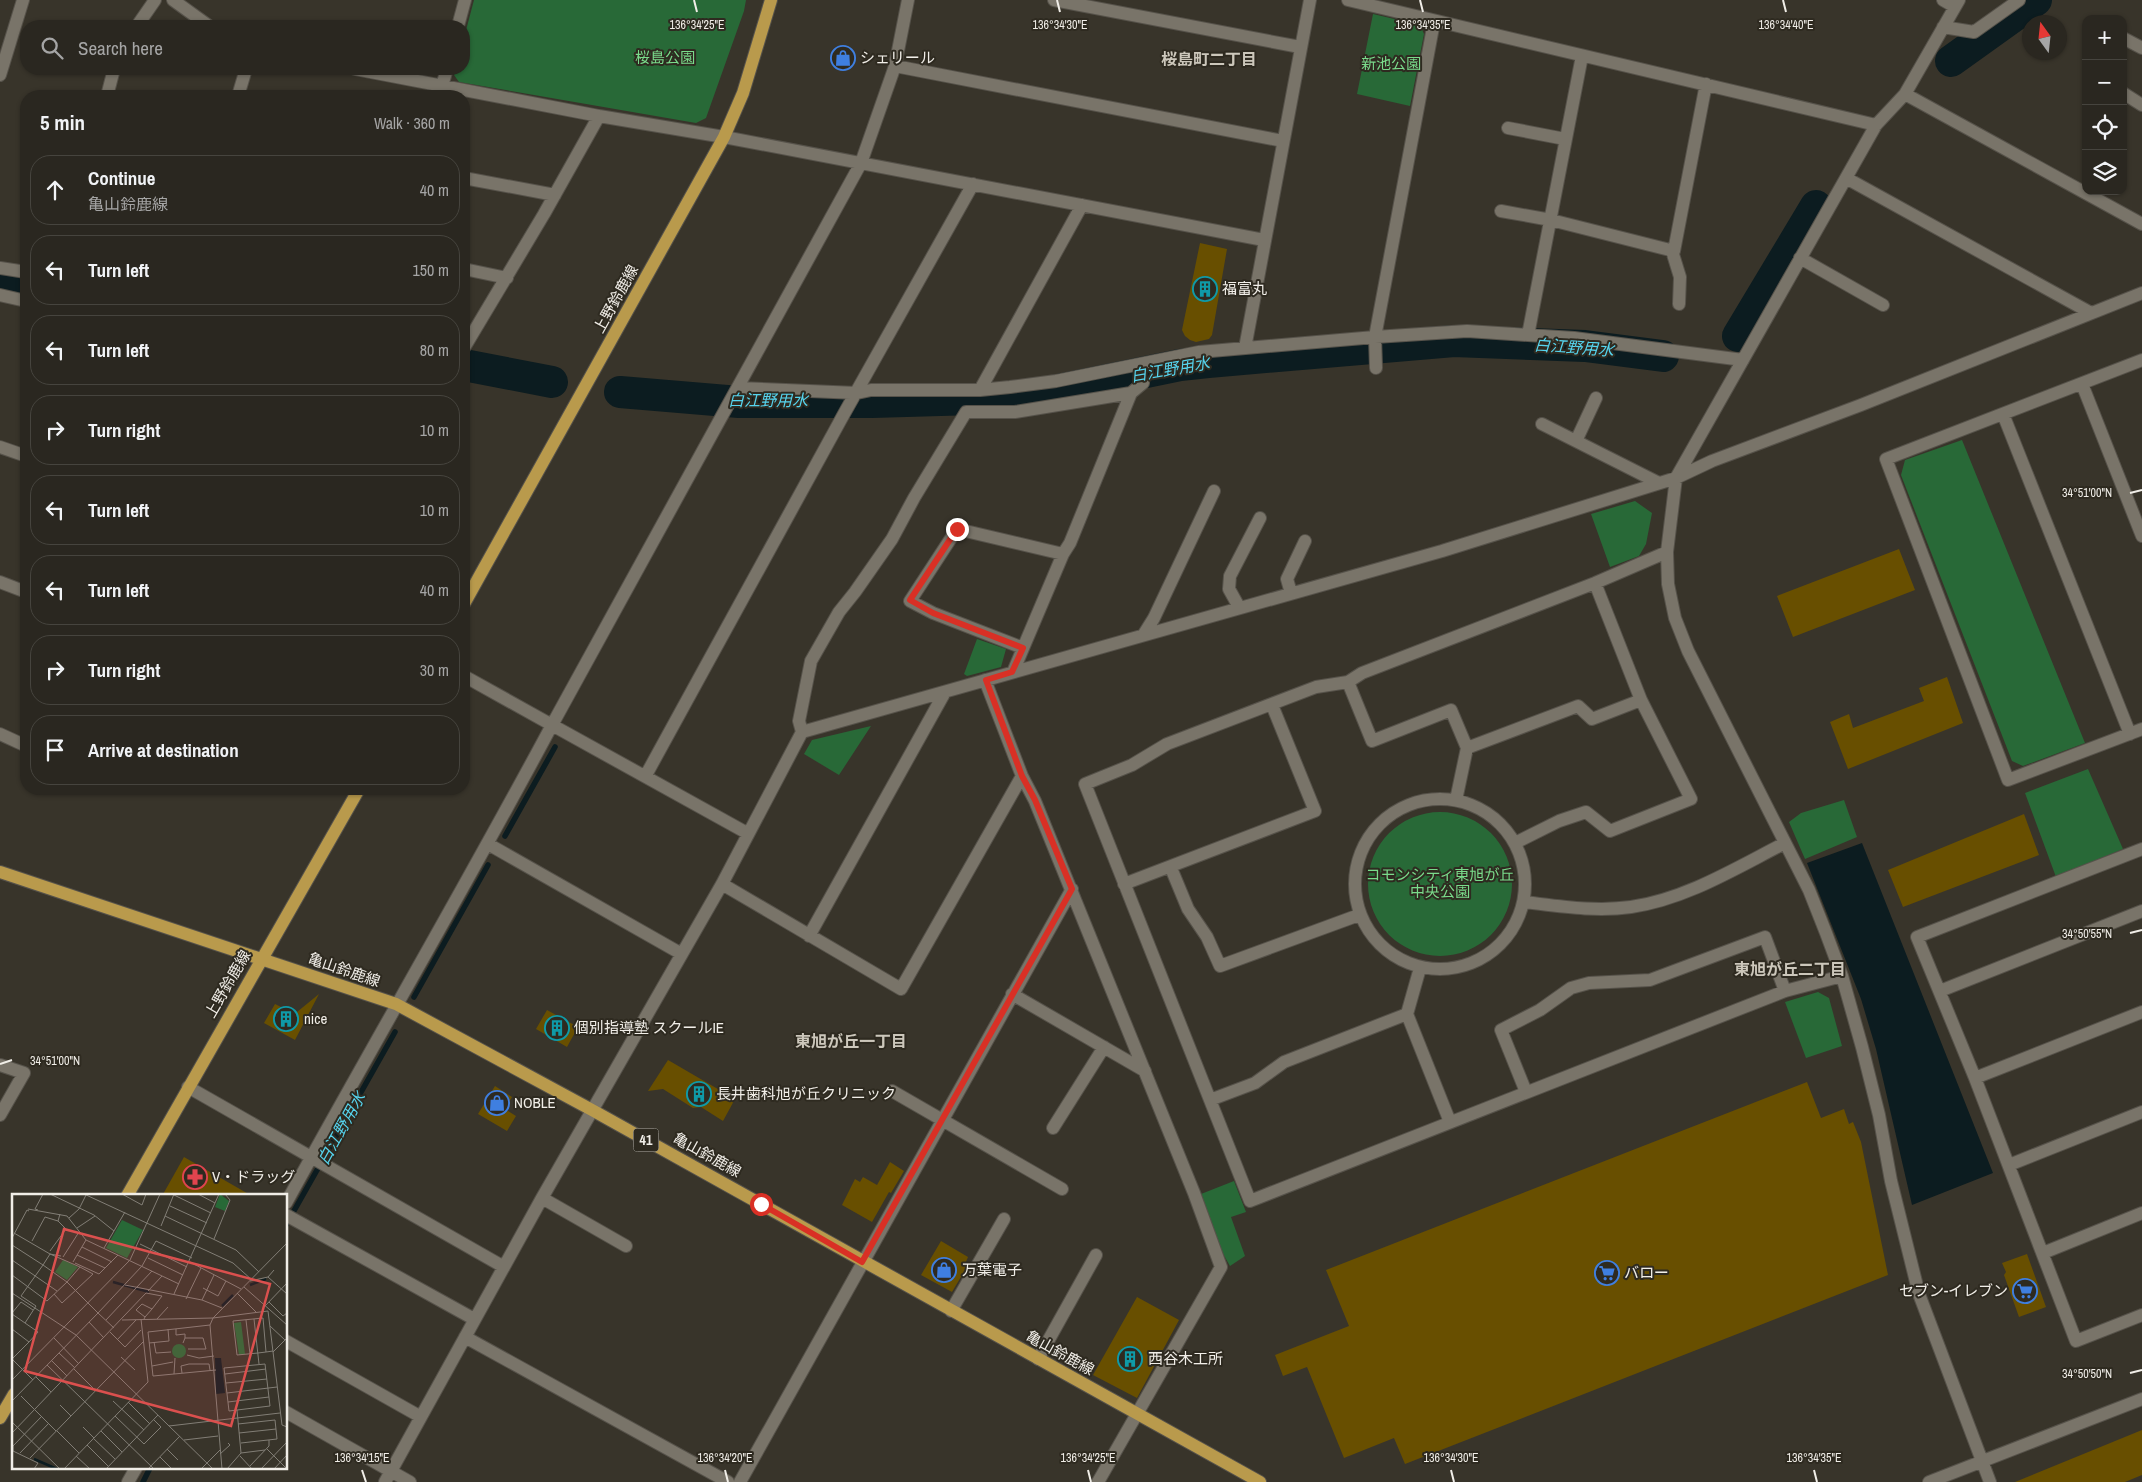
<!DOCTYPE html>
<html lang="en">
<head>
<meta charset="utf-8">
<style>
	body { margin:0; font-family:"Archivo Narrow","Noto Sans JP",sans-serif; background:#322f29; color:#f1f3f6 }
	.controls { position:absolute; right:15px; top:15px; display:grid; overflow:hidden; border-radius:10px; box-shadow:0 1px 4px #0004 }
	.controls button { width:45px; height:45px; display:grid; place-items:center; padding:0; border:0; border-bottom:1px solid #46443e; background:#2a2720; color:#f1f3f6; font:25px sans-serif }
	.compass { position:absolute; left:2022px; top:15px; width:45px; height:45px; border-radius:50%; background:#2a2720; box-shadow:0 1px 4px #0004; rotate:345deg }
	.stop { position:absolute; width:15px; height:15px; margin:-11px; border:4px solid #d93025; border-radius:50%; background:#fff }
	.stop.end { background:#d93025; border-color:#fff; box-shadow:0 1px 5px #0008 }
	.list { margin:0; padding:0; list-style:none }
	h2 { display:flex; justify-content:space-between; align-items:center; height:65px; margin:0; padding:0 20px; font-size:21px }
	h2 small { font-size:16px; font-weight:400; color:#a5a5a5 }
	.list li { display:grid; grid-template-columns:32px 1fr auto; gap:15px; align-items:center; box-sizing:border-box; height:70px; margin:0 10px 10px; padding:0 10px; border:1px solid #46443e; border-radius:20px }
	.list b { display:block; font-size:19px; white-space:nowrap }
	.list p { margin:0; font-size:16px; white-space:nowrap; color:#a5a5a5 }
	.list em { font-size:16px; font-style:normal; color:#a5a5a5 }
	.icon { flex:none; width:28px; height:28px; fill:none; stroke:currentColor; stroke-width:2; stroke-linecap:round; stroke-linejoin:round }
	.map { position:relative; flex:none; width:2142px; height:1482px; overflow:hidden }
	.search { position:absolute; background:#2a2720; box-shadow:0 1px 4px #0004; left:20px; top:20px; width:450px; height:55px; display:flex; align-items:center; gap:12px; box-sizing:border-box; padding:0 18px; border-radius:20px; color:#a5a5a5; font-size:19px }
	.panel { position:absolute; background:#2a2720; box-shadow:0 1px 4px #0004; left:20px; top:90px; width:450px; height:705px; border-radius:20px }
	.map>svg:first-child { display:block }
	.green { fill:#286937 }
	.water { fill:#0c1c20 }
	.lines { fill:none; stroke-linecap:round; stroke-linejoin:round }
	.stream { stroke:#0c1c20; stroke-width:5.5 }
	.river { stroke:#0c1c20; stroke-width:32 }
	.building { fill:#684f00 }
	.minor-casing { stroke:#56524a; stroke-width:14 }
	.major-casing { stroke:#56524a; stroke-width:14 }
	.minor { stroke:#797469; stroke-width:12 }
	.major { stroke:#b99a4c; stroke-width:12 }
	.route { stroke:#d93025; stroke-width:6 }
	.ticks { fill:none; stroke:#f1eee8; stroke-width:2 }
	.labels { text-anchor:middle; stroke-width:4; stroke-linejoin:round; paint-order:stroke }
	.shield { fill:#2e2a20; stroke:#b6b3ac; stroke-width:1 }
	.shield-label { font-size:14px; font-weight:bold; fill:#f1eee8 }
	.park-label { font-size:15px; fill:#7adb8b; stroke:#2e2a20 }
	.poi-label { font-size:15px; fill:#f1eee8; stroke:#2e2a20; text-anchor:start }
	.street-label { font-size:15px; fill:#f1eee8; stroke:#2e2a20 }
	.neighbourhood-label { font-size:16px; font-weight:bold; fill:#ccc7bb; stroke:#2e2a20 }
	.water-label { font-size:16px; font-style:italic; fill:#56d4ee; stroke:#2e2a20 }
	.inset-river { fill:none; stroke:#0c1c20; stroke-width:2.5 }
	.inset-road { fill:none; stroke:#827e76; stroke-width:1 }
	.view { fill:#db504e; fill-opacity:0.15; stroke:#db504e; stroke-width:2.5 }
	.inset-edge { fill:none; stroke:#f1eee8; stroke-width:2.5 }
	.ticks-label { font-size:12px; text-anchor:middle; fill:#f1eee8; stroke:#2e2a20; stroke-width:4; stroke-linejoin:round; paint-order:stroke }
</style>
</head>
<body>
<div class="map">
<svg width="2142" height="1482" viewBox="0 0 2142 1482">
	<rect width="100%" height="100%" fill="#38342a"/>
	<path class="green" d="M474,0H746L744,11L706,118L696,123L459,82L454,75L455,69H464V38Z
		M1373,14L1420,25L1424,34L1410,106L1357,94Z
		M1962,440L2085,743L2023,766L2012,761L1901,475L1905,460Z
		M1635,501L1652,513L1646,544L1639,556L1610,567L1591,514Z
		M977,639L1006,649L1001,667L967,676L964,674Z
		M871,726L839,775L804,754L812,740Z
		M2088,769L2123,849L2056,877L2025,793Z
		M1844,800L1857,837L1805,859L1789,822L1801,813Z
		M1368 884a72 72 0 1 1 144 0a72 72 0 1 1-144 0Z
		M1818,992L1829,998L1842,1046L1806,1058L1785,1002Z
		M1234,1181L1246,1212L1231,1217L1245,1256L1230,1266L1222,1252L1201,1194Z"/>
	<path class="water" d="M1862,843L1993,1173L1912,1205L1876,1049L1861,999L1807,863Z"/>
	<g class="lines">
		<path class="stream" d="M505,836L555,747
			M414,997L488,865
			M286,1225L395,1032
			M143,1482L150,1468"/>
		<path class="river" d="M1951,61L2036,0
			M0,280L26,285
			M1738,336L1816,206
			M464,365L552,382
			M620,392L739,402H872L1009,398L1049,392L1180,365L1208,362L1454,341L1585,346L1663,356"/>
	</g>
	<path class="building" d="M1200,243L1227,249L1212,335L1209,339L1196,342L1190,340L1185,336L1182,330Z
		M1899,549L1915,590L1793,637L1777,596Z
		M1947,677L1963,723L1848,769L1830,722L1849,714L1853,728L1924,701L1919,688Z
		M2024,814L2039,855L1903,907L1888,870Z
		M319,994L295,1040L264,1023L275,1004L291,1012L292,1010L297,1012Z
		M547,1010L578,1027L567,1047L536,1029Z
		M668,1060L735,1099L723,1121L701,1107L693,1108L663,1089L648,1091Z
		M1807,1082L1821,1118L1844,1109L1849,1124L1853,1122L1861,1142L1888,1275L1405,1464L1394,1438L1344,1458L1307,1367L1283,1376L1275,1355L1349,1326L1326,1270Z
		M495,1086L512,1097L505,1109L516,1116L507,1131L478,1114Z
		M184,1157L252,1196H162Z
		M890,1162L904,1171L891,1193L889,1192L872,1222L842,1205L855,1179L860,1182L863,1177L877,1185Z
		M941,1241L968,1257L965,1264L968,1265L952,1292L921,1275Z
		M2027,1254L2046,1307L2019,1317L2004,1275L2006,1272L2002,1263Z
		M1137,1297L1179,1320L1137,1398L1093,1375Z
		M2142,1430V1475L2125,1482H2015Z"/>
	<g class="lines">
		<defs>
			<path id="minor" d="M173,0L209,26
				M1054,0L1300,47
				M1348,0L1876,125
				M1943,0L1955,7
				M1959,0L1905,94L1876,125L1676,478L1667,552L1668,584L1675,618L1688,651L1809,890L1826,933L1842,976L1862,1047L1879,1115L1891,1181L1919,1294L1990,1482
				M137,26L155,0
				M458,26L465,0
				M1943,27L1974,32L2019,0
				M2123,38L2142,48
				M895,66L1283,141
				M355,69L599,116L724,137L1264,240
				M0,75L23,0
				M442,86L447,69
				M2123,93L2142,105
				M1905,94L2142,224
				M107,96L114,69
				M238,96L246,69
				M1508,128L1565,139
				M464,178L555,195
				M1846,178L2091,313
				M1501,211L1551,220L1674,251L1706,84
				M1672,251L1680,277L1679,304
				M1800,258L1883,305
				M0,268L26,272
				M464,269L507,278
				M0,295L26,301
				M1528,335L1574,338L1743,360
				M464,348L544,214L599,116
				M1245,348L1310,0
				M2142,360L1886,459L2008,780L2142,729
				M1376,368L1375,337L1434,22
				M2082,384L2142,536
				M739,388L857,393L871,390H980L1010,387L1056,381L1199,352L1375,337L1467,331L1528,335L1582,56
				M980,390L1082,205
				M1131,393L1143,383
				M2003,414L2130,734
				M1542,424L1659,483
				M1576,441L1596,398
				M0,447L26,456
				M1667,552L1595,583L1362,673L1348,682L1316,687L1167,744L1132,765L1085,784L1250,1201L1785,991L1842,976
				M0,582L26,592
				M1595,583L1641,700
				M1291,593L1287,579L1305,541
				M1239,607L1229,589L1230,576L1260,518
				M1144,634L1154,618L1214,491
				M1013,672L1063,554L957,529L910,601L933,613L1023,648
				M464,676L552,725L861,163L895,66L908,0
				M985,680L1022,776L1035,801L1194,1193L1221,1267L1098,1482
				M1348,682L1372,741L1451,710L1467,748
				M802,732L1442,551L1676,478L1712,461L1861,405L2142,293
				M0,734L24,745L26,742
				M646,775L845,412L973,184
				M1355 884a85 85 0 1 1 170 0a85 85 0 1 1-170 0Z
				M1456,800L1467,748L1578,706L1592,719L1641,700L1691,799L1610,831L1586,812L1559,821L1515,843
				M488,844L680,953
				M2142,849L1917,937L1975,1078L2076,1341L2142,1315
				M1171,868L1188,909L1207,937L1220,966L1359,915
				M722,884L901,989L1022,776
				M1124,884L1315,811L1272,705
				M1524,902C1559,906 1595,912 1631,907C1686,899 1736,868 1785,843
				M809,936L945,692
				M1420,968L1407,1014L1450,1122
				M1940,991L2142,911
				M1012,994L1145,1071
				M0,1065L24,1073L0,1115
				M1975,1078L2142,1012
				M188,1087L504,1267
				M892,1091L1062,1189
				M1526,1092L1501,1030L1540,1010L1571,988L1589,983L1650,980L1765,937L1785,991
				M1210,1100L1255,1083L1284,1062L1407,1014
				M1053,1128L1104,1047
				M2009,1165L2142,1112
				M542,1198L626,1246
				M286,1203C374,1043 466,886 552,725L747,833
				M286,1215L474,1319
				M2043,1253L2142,1213
				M951,1311L1004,1219
				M465,1337L728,1482
				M286,1341L421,1417
				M1038,1359L1096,1255
				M286,1412L410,1482
				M128,1482L136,1468
				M385,1482L542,1198L722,884L802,732L799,721L811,661L839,612L855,592L892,539L914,498L966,412H1015L1131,393L1070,543L1063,554
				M740,1482L1072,889
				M1929,1482L2142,1399"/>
			<path id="major" d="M464,604L724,137L743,93L771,0
				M0,872L396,1004L592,1110L1260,1482
				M127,1196L359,789
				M0,1418L14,1394"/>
		</defs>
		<use href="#minor" class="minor-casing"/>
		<use href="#major" class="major-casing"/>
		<use href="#minor" class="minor"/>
		<use href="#major" class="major"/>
	</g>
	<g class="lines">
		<path class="route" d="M761,1204L862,1262L1072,889L1035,800L1022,776L986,680L1012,672L1023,648L933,613L910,600L957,529"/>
	</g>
	<path class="ticks" d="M694,0L697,12M1057,0L1060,12M1420,0L1423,12M1783,0L1786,12M2130,493L2142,490M2130,933L2142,930M0,1064L12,1060M2130,1373L2142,1370M362,1470L366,1482M725,1470L728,1482M1088,1470L1091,1482M1451,1470L1454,1482M1814,1470L1817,1482"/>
	<defs>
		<symbol id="shop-ring" viewBox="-11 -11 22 22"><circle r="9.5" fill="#2e2a20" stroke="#3f7fe0" stroke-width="1.5"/><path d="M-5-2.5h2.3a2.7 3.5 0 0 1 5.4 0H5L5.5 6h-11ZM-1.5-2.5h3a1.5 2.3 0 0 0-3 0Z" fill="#3f7fe0"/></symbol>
		<symbol id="building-ring" viewBox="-11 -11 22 22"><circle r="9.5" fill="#2e2a20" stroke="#0f9aa8" stroke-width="1.5"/><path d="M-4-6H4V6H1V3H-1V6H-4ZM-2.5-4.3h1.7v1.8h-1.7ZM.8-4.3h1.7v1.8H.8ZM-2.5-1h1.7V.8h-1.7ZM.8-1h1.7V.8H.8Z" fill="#0f9aa8"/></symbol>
		<symbol id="pharmacy-ring" viewBox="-11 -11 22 22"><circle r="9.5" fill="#2e2a20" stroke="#e0444e" stroke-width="1.5"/><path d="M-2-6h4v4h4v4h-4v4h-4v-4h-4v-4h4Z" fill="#e0444e"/></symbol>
		<symbol id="supermarket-ring" viewBox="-11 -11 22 22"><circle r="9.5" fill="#2e2a20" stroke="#3f7fe0" stroke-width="1.5"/><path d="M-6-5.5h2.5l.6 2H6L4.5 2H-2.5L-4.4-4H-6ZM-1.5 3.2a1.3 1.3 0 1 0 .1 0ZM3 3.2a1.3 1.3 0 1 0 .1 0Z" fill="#3f7fe0"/></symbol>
	</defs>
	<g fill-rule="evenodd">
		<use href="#shop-ring" x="829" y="44" width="28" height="28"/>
		<use href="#building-ring" x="1191" y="275" width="28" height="28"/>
		<use href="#building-ring" x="272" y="1005" width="28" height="28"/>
		<use href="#building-ring" x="543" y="1014" width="28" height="28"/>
		<use href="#building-ring" x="685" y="1080" width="28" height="28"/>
		<use href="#shop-ring" x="483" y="1089" width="28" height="28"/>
		<use href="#pharmacy-ring" x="181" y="1163" width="28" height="28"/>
		<use href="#shop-ring" x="930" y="1256" width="28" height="28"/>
		<use href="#supermarket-ring" x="1593" y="1259" width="28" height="28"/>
		<use href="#supermarket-ring" x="2011" y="1277" width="28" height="28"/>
		<use href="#building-ring" x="1116" y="1345" width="28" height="28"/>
	</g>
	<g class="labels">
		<rect class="shield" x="633.5" y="1128.5" width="25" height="23" rx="4"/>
		<g class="shield-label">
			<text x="646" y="1145">41</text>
		</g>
		<g class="park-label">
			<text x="665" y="63">桜島公園</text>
			<text x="1391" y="69">新池公園</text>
			<text x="1440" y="880">コモンシティ東旭が丘<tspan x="1440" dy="17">中央公園</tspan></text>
		</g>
		<g class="poi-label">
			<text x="860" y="63">シェリール</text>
			<text x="1222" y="294">福富丸</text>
			<text x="304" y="1024">nice</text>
			<text x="574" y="1033">個別指導塾 スクールIE</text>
			<text x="716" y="1099">長井歯科旭が丘クリニック</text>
			<text x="514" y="1108">NOBLE</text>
			<text x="212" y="1182">V・ドラッグ</text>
			<text x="962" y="1275">万葉電子</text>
			<text x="1624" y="1278">バロー</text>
			<text x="2008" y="1296" text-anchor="end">セブン-イレブン</text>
			<text x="1148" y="1364">西谷木工所</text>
		</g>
		<g class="street-label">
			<text transform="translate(616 299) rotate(-61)" y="5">上野鈴鹿線</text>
			<text transform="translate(344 970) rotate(19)" y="5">亀山鈴鹿線</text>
			<text transform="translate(228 984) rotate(-60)" y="5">上野鈴鹿線</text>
			<text transform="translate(707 1155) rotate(29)" y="5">亀山鈴鹿線</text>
			<text transform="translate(1060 1353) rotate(29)" y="5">亀山鈴鹿線</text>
		</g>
		<g class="neighbourhood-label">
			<text x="1209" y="65">桜島町二丁目</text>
			<text x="1790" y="975">東旭が丘二丁目</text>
			<text x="851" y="1047">東旭が丘一丁目</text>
		</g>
		<g class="water-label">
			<text transform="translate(1574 347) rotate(4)" y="6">白江野用水</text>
			<text transform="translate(1170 369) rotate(-10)" y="6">白江野用水</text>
			<text x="768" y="406">白江野用水</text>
			<text transform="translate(341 1128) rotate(-61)" y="6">白江野用水</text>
		</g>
	</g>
	<g transform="translate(12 1194)">
		<rect width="275" height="275" fill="#38342a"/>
		<path d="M208,0L217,7L213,17L203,13ZM110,26L131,36L115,64L94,54ZM51,66L66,73L55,86L43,78ZM229,128L233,160L227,161L222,129ZM160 157a7 7 0 1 1 14 0a7 7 0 1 1-14 0Z" fill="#286937"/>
		<path d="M203,164H209L213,199L204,200Z" fill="#0c1c20"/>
		<path class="inset-river" d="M101,88L137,98M238,91L254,85M210,112L221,101M22,265L45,275"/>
		<path class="inset-road" d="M38,0L82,21L102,37M72,0L221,69L240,86M110,0L130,11L134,0M186,0L203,9M162,1L199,19M158,12L195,29M16,15L55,22L74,46M26,16L23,15L31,0M153,22L224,56L247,78M57,24L67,15L74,1M149,32L162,0M65,34L83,22M2,39L38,60L31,71L55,88L68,73L38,60L49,62M0,44L15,16L17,17M202,45L218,6L213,0M20,47L33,23L46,27M128,50L175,73M0,51L31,71L9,102L24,112L13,129M70,53L100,68M92,54L113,18M38,57L54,35L46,27L48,20M65,61L93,74M51,63L67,38M136,64L171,81M0,66L45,97M61,68L74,46L167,90M178,68L229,95M63,69L87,80L106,61M0,81L35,107L55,88L86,119L130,72L144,47L180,64M256,83L275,100M238,87L256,83L262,76M113,91L190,106L202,81M232,93L275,131M191,94L206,102L214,87M136,97L150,82M0,99L64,141L201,275M225,99L244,118M42,100L50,109L81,80L68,73M162,100L207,0M174,105L189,74M190,106L210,114M257,108L271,122L275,119M253,112L275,89M256,117L270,231L275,233M0,119L9,108L21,116M0,120L26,138L17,148L0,135M132,125L133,123L140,115L130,110L124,116L133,123M145,125L156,113M242,125L247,170M94,126L140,77M110,126L201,124L256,117M234,126L238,160M77,128L92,144M198,131L136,138L141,182L204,176M258,132L273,146M164,135V141L173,140V144M98,138L113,153L129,136M42,144L67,170M105,146L124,126M142,148L144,159L159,158M137,149L157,147L156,135M171,149L173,144H191L194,155H176M254,158L251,124L221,127L225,161L246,159L254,158L261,157M261,158L275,144M47,159L63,174M175,161L187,164L202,162M109,163L123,176M0,165L21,186M0,165L17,148M40,167L55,182M253,170L258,212L217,217L212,174ZM35,171L142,275M140,172L161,168M62,175L84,197M170,179L169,172L177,170H197L198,176M162,180L163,164M213,180L254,175M24,183L39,198M0,186L118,66L148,0M214,189L255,185M215,199L265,193M9,202L44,237M0,207L86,119L102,134M101,207L132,236M116,208L138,230M216,208L257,203M48,211L59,222M23,215L134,99L150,102L140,115M103,222L132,250L149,233L142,226M0,228L48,275M226,230L263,226L265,245L229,249M157,232L268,219M71,233L82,244M45,237L67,259M89,237L110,258M0,239L23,215M227,239L264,235M81,244L103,265M172,246L206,242M75,251L96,272M155,255L166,266M255,255L275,275M1,257V252L30,222M1,257L26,269L22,275M8,259L37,229M229,259L253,256M208,260L218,251L216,249M64,262L78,275M228,262L240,275M148,263L160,275M18,264L131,148M238,272L257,252V246M52,275L136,188L129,125M94,275L146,221M136,275L168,242M189,275L208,256M210,275L198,131L201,124L275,49M215,275L229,259L225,216M249,275L275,248M262,275L275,261"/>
		<path class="view" d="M52,35L258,90L219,232L13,177Z"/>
		<rect width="275" height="275" class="inset-edge"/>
	</g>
	<g class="ticks-label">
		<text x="697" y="29">136°34'25"E</text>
		<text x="1060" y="29">136°34'30"E</text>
		<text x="1423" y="29">136°34'35"E</text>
		<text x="1786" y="29">136°34'40"E</text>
		<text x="2087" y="497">34°51'00"N</text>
		<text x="2087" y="938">34°50'55"N</text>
		<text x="55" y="1065">34°51'00"N</text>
		<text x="2087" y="1378">34°50'50"N</text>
		<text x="362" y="1462">136°34'15"E</text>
		<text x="725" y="1462">136°34'20"E</text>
		<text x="1088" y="1462">136°34'25"E</text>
		<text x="1451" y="1462">136°34'30"E</text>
		<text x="1814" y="1462">136°34'35"E</text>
	</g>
</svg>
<div class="controls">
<button>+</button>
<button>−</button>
<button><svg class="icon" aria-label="locate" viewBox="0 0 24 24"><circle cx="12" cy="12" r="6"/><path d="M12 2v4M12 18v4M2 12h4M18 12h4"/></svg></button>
<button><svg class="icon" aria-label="layers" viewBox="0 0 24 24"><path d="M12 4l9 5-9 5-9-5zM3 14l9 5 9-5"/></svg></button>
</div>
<svg class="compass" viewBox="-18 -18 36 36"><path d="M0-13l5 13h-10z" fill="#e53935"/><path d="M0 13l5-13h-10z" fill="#a5a5a5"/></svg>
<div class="stop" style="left:761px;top:1204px"></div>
<div class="stop end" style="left:957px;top:529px"></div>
<div class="search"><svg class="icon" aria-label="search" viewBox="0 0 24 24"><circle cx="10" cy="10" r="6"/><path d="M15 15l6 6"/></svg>Search here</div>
<section class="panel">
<h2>5 min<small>Walk · 360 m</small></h2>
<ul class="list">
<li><svg class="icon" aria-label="ahead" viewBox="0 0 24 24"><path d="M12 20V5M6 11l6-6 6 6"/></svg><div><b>Continue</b><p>亀山鈴鹿線</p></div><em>40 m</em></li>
<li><svg class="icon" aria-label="left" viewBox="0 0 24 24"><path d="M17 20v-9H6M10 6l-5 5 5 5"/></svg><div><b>Turn left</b></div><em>150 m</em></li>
<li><svg class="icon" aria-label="left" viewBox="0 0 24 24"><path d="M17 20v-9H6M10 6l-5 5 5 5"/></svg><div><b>Turn left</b></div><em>80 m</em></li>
<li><svg class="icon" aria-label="right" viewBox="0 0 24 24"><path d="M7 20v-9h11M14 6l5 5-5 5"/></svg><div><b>Turn right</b></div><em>10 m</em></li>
<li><svg class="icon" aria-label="left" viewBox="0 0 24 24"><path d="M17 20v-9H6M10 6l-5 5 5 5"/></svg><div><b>Turn left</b></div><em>10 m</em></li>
<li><svg class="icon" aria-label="left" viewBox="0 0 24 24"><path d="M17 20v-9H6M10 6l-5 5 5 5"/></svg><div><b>Turn left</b></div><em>40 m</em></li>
<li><svg class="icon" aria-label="right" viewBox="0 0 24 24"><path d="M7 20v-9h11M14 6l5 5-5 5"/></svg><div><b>Turn right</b></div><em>30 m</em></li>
<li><svg class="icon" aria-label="arrive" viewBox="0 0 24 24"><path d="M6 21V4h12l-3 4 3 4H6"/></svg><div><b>Arrive at destination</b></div></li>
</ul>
</section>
</div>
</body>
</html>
